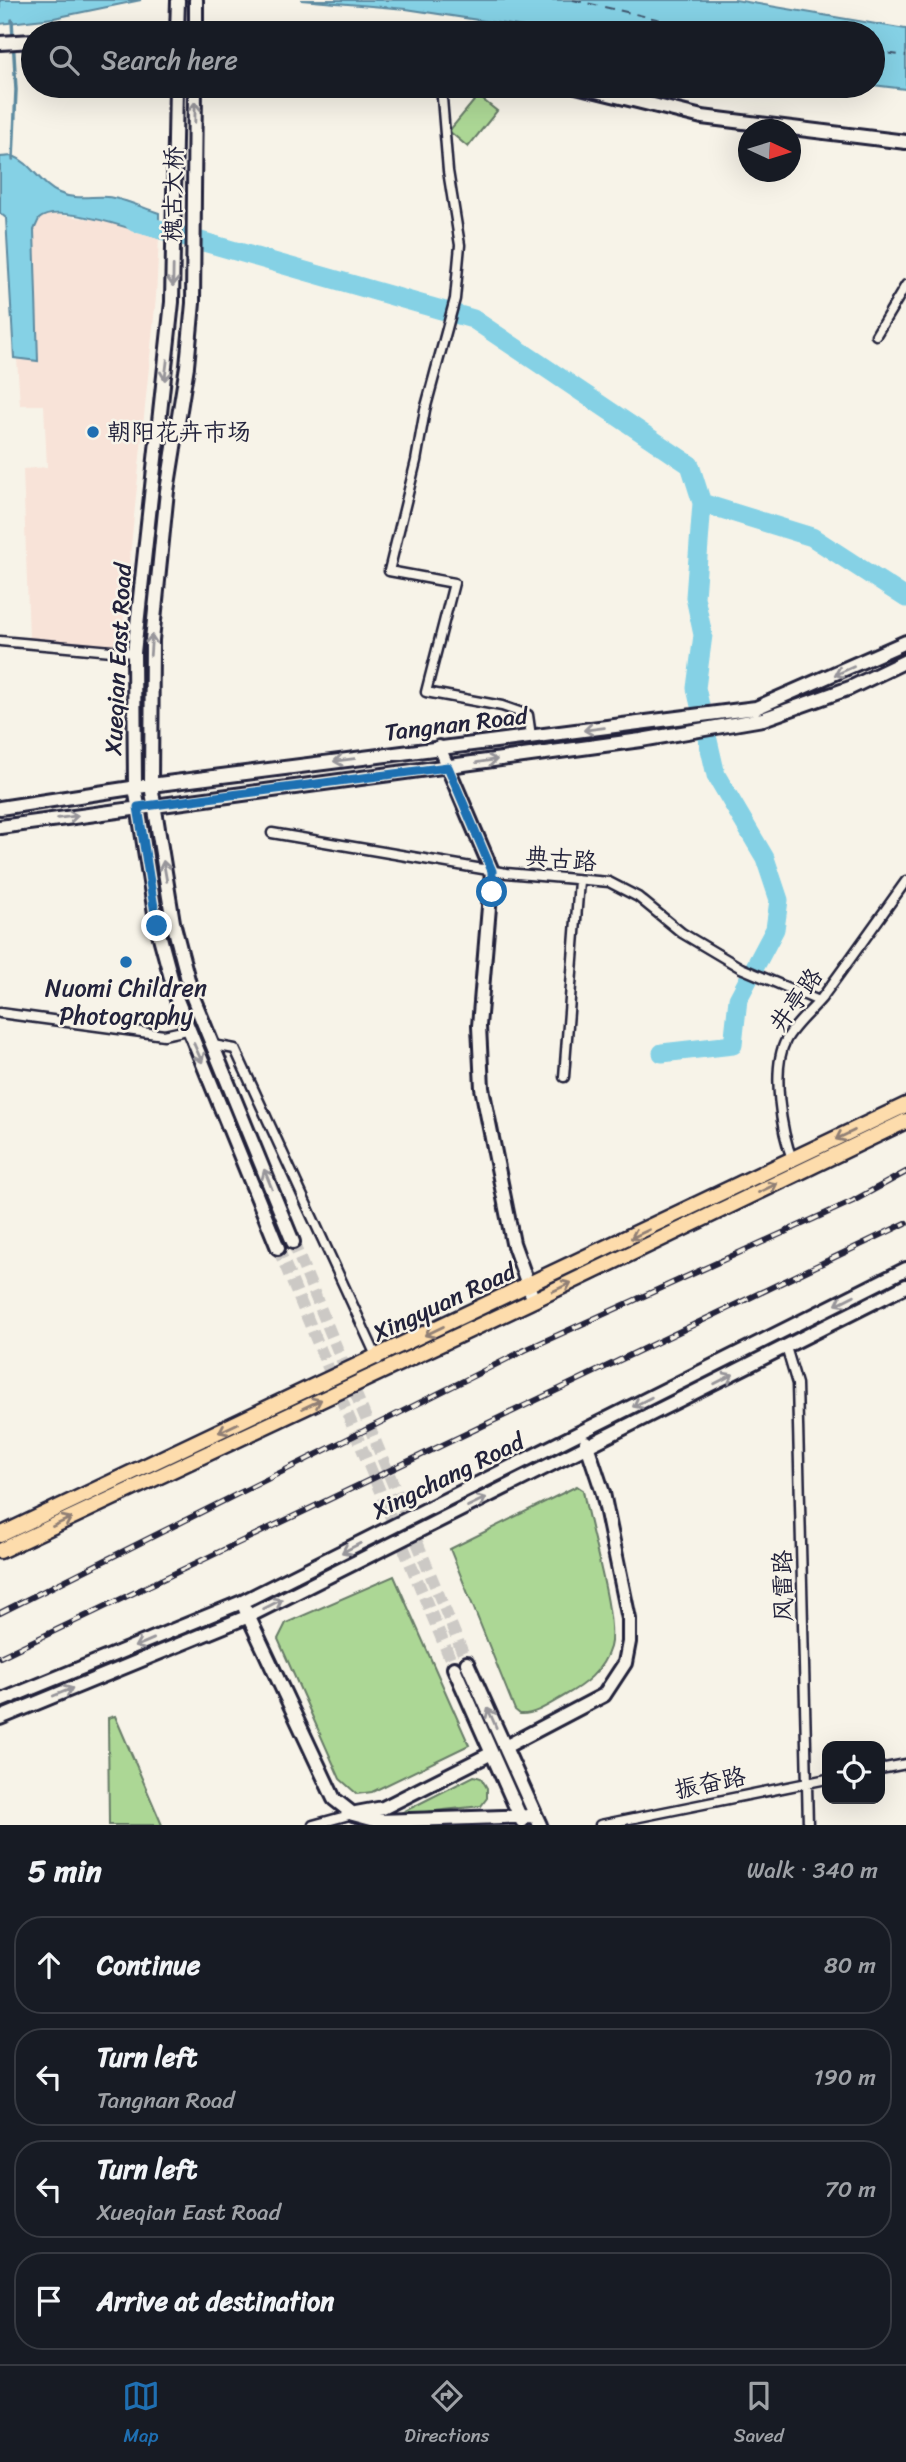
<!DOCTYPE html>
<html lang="en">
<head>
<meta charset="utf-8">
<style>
	body { margin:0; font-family:Sriracha,"LXGW WenKai TC",sans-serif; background:#242831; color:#f1f3f6 }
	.controls { position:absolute; right:21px; bottom:21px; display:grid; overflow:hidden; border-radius:14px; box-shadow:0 7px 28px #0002 }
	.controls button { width:63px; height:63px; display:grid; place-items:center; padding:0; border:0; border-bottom:2px solid #363941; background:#171b24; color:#f1f3f6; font:35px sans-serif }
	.compass { position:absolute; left:738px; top:119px; width:63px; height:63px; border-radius:50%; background:#171b24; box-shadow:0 7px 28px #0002; rotate:94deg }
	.stop { position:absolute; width:21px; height:21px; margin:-16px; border:5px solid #1f6fb2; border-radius:50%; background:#fff }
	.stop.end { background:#1f6fb2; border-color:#fff; box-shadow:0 2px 7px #0008 }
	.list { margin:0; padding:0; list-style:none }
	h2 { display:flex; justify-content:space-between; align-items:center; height:91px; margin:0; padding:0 28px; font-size:30px }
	h2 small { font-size:23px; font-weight:400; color:#9ea1a6 }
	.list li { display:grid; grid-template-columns:46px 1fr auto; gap:21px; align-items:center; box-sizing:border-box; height:98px; margin:0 14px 14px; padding:0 14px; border:2px solid #363941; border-radius:28px }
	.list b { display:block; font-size:26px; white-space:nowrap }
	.list p { margin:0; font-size:23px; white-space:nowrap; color:#9ea1a6 }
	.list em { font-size:23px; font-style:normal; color:#9ea1a6 }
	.icon { flex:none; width:38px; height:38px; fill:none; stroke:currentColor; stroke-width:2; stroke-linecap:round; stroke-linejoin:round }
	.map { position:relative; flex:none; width:906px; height:1825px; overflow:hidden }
	.search { position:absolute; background:#171b24; box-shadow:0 7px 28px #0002; left:21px; right:21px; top:21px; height:77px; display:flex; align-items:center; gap:18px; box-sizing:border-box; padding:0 24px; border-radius:38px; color:#9ea1a6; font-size:26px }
	.sheet { height:539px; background:#171b24 }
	nav { display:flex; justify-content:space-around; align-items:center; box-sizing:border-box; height:98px; border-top:2px solid #363941; background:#171b24; font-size:19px; color:#9ea1a6 }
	nav a { display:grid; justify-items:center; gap:4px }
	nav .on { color:#1f6fb2 }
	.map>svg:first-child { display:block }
	.built { fill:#f8e3d8 }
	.green { fill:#acd795; stroke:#677c68; stroke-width:2 }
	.water { fill:#85d1e5; stroke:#5d8ba1; stroke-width:2 }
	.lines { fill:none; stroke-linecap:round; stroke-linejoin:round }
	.stream { stroke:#5d8ba1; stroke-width:3.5 }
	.river { stroke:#85d1e5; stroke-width:19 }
	.ferry { stroke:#40576e; stroke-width:2; stroke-dasharray:9 7; stroke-linecap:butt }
	.secondary-tunnel { stroke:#ccc9c5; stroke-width:12; stroke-dasharray:12 6; stroke-linecap:butt }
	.street-casing { stroke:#22223b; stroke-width:13 }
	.secondary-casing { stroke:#22223b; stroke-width:18 }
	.primary-casing { stroke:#22223b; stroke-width:19 }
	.street { stroke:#f7f3e8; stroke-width:8 }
	.secondary { stroke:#f7f3e8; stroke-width:12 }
	.primary { stroke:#fddcac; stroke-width:14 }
	.rail-casing { stroke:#22223b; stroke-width:6 }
	.rail { stroke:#f7f3e8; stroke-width:3.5; stroke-dasharray:10; stroke-linecap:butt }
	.oneway { stroke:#97959a }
	.oneway2 { stroke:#907f74 }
	.route { stroke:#1f6fb2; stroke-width:9 }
	.poi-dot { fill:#1f6fb2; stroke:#f7f3e8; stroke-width:2.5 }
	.labels { text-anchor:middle; stroke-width:5; stroke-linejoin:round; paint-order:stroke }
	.street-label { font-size:24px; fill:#22223b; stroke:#f7f3e8 }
	.poi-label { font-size:24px; fill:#22223b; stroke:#f7f3e8; text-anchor:start }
</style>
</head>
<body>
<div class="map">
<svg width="906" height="1825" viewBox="0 0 906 1825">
	<rect width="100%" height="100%" fill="#f7f3e8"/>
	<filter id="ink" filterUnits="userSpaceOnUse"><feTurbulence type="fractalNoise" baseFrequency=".0143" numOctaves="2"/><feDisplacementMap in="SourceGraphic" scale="14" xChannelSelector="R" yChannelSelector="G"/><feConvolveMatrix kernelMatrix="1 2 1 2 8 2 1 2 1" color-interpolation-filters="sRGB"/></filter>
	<g filter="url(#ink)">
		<path class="built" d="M51,214L106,221L159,238L156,297L121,646L29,638L23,469L47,467L44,405H20L17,359L38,361L34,230L43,215Z"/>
		<path class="green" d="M478,96L497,111L468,147L449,131Z
			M577,1486L583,1490C588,1525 618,1618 610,1647C603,1671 584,1685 564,1696C550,1704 535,1715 520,1714L515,1710L450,1549Z
			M394,1576L469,1745L372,1792L357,1794L340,1779L278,1639L286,1623Z
			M115,1716L162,1825H109L108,1718Z
			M474,1776L481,1778L487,1788V1798L481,1806L397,1815Z"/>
		<path class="water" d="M0,0H141L54,18L0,24Z
			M301,0H735L906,29V89L873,85V33H563L406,9Z
			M13,156C32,163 40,185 59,193C74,200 91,196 107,197C123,198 143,208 159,213V238C136,230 56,202 39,219L34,230L38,361L14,358L6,218L0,213V157Z"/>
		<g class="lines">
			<path class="stream" d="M12,20L16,90L13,159"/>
			<path class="river" d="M134,222L473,319L690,465L702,503L812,537L906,598
				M662,1053L733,1045L738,999L775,929L779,900L765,858L716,775L696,688L703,635L695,597L702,503"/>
			<path class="ferry" d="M573,0L679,24L745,33
				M873,51L906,56"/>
			<path class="secondary-tunnel" d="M293,1242L467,1663
				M278,1248L454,1668"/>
			<defs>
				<path id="street" d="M441,86L448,171L460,245L455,299L425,410L416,461L389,571L454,583L426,692L502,706L528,715L531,736
					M876,335L906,285
					M0,641L134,653
					M272,833L506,873L609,882L638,897L682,933L741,968L819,1001
					M0,1013L164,1035L187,1030
					M213,1045L235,1049L378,1360
					M564,1077L579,881
					M793,1161C781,1132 771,1068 786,1040C794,1025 810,1012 821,999C850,960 878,920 906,881
					M786,1347L797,1384L808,1825
					M880,1769L906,1764
					M313,1825L353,1814
					M600,1825L827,1779"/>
				<path id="secondary" d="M177,33L178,0
					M196,33V0
					M0,43L33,41
					M176,86L172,302L134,653L135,787L157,926L177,1000L278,1248
					M195,86L193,303L187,366L167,491L152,640L151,785L173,922L192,995L293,1242
					M576,86L702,117L906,142
					M439,747L492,871L479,1026L482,1088L513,1243L531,1293
					M0,808L151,785L756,708L906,642
					M0,827L641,740L763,719L850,688L906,661
					M245,1609L334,1799L353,1814L379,1821L535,1816
					M467,1663L540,1825
					M454,1668L522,1821
					M0,1701L242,1602L906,1269
					M0,1718L249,1616L906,1286
					M505,1747L604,1695L625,1663L629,1642V1619L603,1493L586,1442
					M356,1813L383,1808L490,1754"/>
				<path id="primary" d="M0,1535L906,1105
					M0,1551L534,1300L906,1121"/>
			</defs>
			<use href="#street" class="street-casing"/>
			<use href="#secondary" class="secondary-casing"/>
			<use href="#primary" class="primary-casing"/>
			<use href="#street" class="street"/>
			<use href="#secondary" class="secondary"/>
			<use href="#primary" class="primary"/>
			<defs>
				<path id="rail" d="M0,1613L525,1350L853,1201L906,1172
					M0,1657L906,1223"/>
			</defs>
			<use href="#rail" class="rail-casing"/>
			<use href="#rail" class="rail"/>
		</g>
		<defs><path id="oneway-shaft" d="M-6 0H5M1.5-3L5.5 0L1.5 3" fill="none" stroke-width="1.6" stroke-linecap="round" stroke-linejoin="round" transform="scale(1.75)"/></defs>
		<g class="oneway">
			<use href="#oneway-shaft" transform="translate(195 112) rotate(-89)"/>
			<use href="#oneway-shaft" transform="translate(173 276) rotate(91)"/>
			<use href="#oneway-shaft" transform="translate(166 370) rotate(97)"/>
			<use href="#oneway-shaft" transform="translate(151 645) rotate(-86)"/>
			<use href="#oneway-shaft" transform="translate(844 671) rotate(156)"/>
			<use href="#oneway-shaft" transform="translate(594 729) rotate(173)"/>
			<use href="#oneway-shaft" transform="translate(344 760) rotate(173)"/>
			<use href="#oneway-shaft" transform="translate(487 761) rotate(-9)"/>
			<use href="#oneway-shaft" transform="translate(68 817) rotate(-8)"/>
			<use href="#oneway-shaft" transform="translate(165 871) rotate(-100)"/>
			<use href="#oneway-shaft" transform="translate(198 1053) rotate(66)"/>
			<use href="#oneway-shaft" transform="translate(268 1179) rotate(-112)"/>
			<use href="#oneway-shaft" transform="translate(845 1300) rotate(153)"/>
			<use href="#oneway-shaft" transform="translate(724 1379) rotate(-27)"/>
			<use href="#oneway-shaft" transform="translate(642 1402) rotate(153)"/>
			<use href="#oneway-shaft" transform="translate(477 1502) rotate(-26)"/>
			<use href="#oneway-shaft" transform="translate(351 1548) rotate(153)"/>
			<use href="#oneway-shaft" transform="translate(273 1604) rotate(-27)"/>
			<use href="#oneway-shaft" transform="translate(144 1643) rotate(157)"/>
			<use href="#oneway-shaft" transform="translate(63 1692) rotate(-22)"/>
			<use href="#oneway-shaft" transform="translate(492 1718) rotate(-114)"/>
		</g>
		<g class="oneway2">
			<use href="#oneway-shaft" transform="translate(845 1135) rotate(154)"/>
			<use href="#oneway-shaft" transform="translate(768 1188) rotate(-26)"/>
			<use href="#oneway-shaft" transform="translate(640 1234) rotate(155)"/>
			<use href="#oneway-shaft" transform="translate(562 1287) rotate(-26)"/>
			<use href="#oneway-shaft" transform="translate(434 1331) rotate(154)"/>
			<use href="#oneway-shaft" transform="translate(312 1404) rotate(-25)"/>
			<use href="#oneway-shaft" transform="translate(228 1428) rotate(155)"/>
			<use href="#oneway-shaft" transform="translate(62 1522) rotate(-25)"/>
		</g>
	</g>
	<g class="lines" filter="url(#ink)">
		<path class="route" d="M157,926L138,807L448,767L492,871V892"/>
	</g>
	<g class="poi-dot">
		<circle cx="93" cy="432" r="7"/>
		<circle cx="126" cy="962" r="7"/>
	</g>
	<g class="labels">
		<g class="street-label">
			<text transform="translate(173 194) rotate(-89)" y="8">槐古大桥</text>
			<text transform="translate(118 659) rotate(-87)" y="8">Xueqian East Road</text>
			<text transform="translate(456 724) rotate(-7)" y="8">Tangnan Road</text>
			<text transform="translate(561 859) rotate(5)" y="8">典古路</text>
			<text transform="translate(796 1000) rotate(-54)" y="8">井亭路</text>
			<text transform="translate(444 1302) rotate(-25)" y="8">Xingyuan Road</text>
			<text transform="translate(448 1476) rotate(-26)" y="8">Xingchang Road</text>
			<text transform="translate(783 1586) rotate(-91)" y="8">风雷路</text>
			<text transform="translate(710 1783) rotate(-12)" y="8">振奋路</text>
		</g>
		<g class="poi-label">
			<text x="107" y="440">朝阳花卉市场</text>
			<text x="126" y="996" text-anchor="middle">Nuomi Children<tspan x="126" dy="28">Photography</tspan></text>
		</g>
	</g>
</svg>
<div class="controls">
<button><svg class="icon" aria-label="locate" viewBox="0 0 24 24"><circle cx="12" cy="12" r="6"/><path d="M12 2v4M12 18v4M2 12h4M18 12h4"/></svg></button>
</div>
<svg class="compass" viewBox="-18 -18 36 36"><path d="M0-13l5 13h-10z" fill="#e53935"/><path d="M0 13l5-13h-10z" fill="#9ea1a6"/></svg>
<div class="stop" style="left:492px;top:892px"></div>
<div class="stop end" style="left:157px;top:926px"></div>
<div class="search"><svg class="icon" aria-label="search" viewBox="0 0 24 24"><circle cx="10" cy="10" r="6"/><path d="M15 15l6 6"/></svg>Search here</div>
</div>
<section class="sheet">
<h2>5 min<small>Walk · 340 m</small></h2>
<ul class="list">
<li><svg class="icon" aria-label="ahead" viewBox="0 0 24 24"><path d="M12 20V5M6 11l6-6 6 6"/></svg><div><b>Continue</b></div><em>80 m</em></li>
<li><svg class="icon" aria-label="left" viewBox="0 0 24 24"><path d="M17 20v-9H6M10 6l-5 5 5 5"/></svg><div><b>Turn left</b><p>Tangnan Road</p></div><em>190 m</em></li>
<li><svg class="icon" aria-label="left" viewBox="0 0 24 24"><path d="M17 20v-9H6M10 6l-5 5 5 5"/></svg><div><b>Turn left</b><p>Xueqian East Road</p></div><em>70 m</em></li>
<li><svg class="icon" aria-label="arrive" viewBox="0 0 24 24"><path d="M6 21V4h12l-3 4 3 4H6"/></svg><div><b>Arrive at destination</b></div></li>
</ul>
</section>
<nav>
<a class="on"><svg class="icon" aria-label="map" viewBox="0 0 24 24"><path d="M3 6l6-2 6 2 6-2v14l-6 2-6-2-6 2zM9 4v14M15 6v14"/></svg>Map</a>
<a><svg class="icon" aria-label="directions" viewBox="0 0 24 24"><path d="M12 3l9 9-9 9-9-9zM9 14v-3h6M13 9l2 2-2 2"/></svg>Directions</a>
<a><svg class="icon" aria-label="saved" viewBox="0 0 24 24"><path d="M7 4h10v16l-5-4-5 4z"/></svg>Saved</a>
</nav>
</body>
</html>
